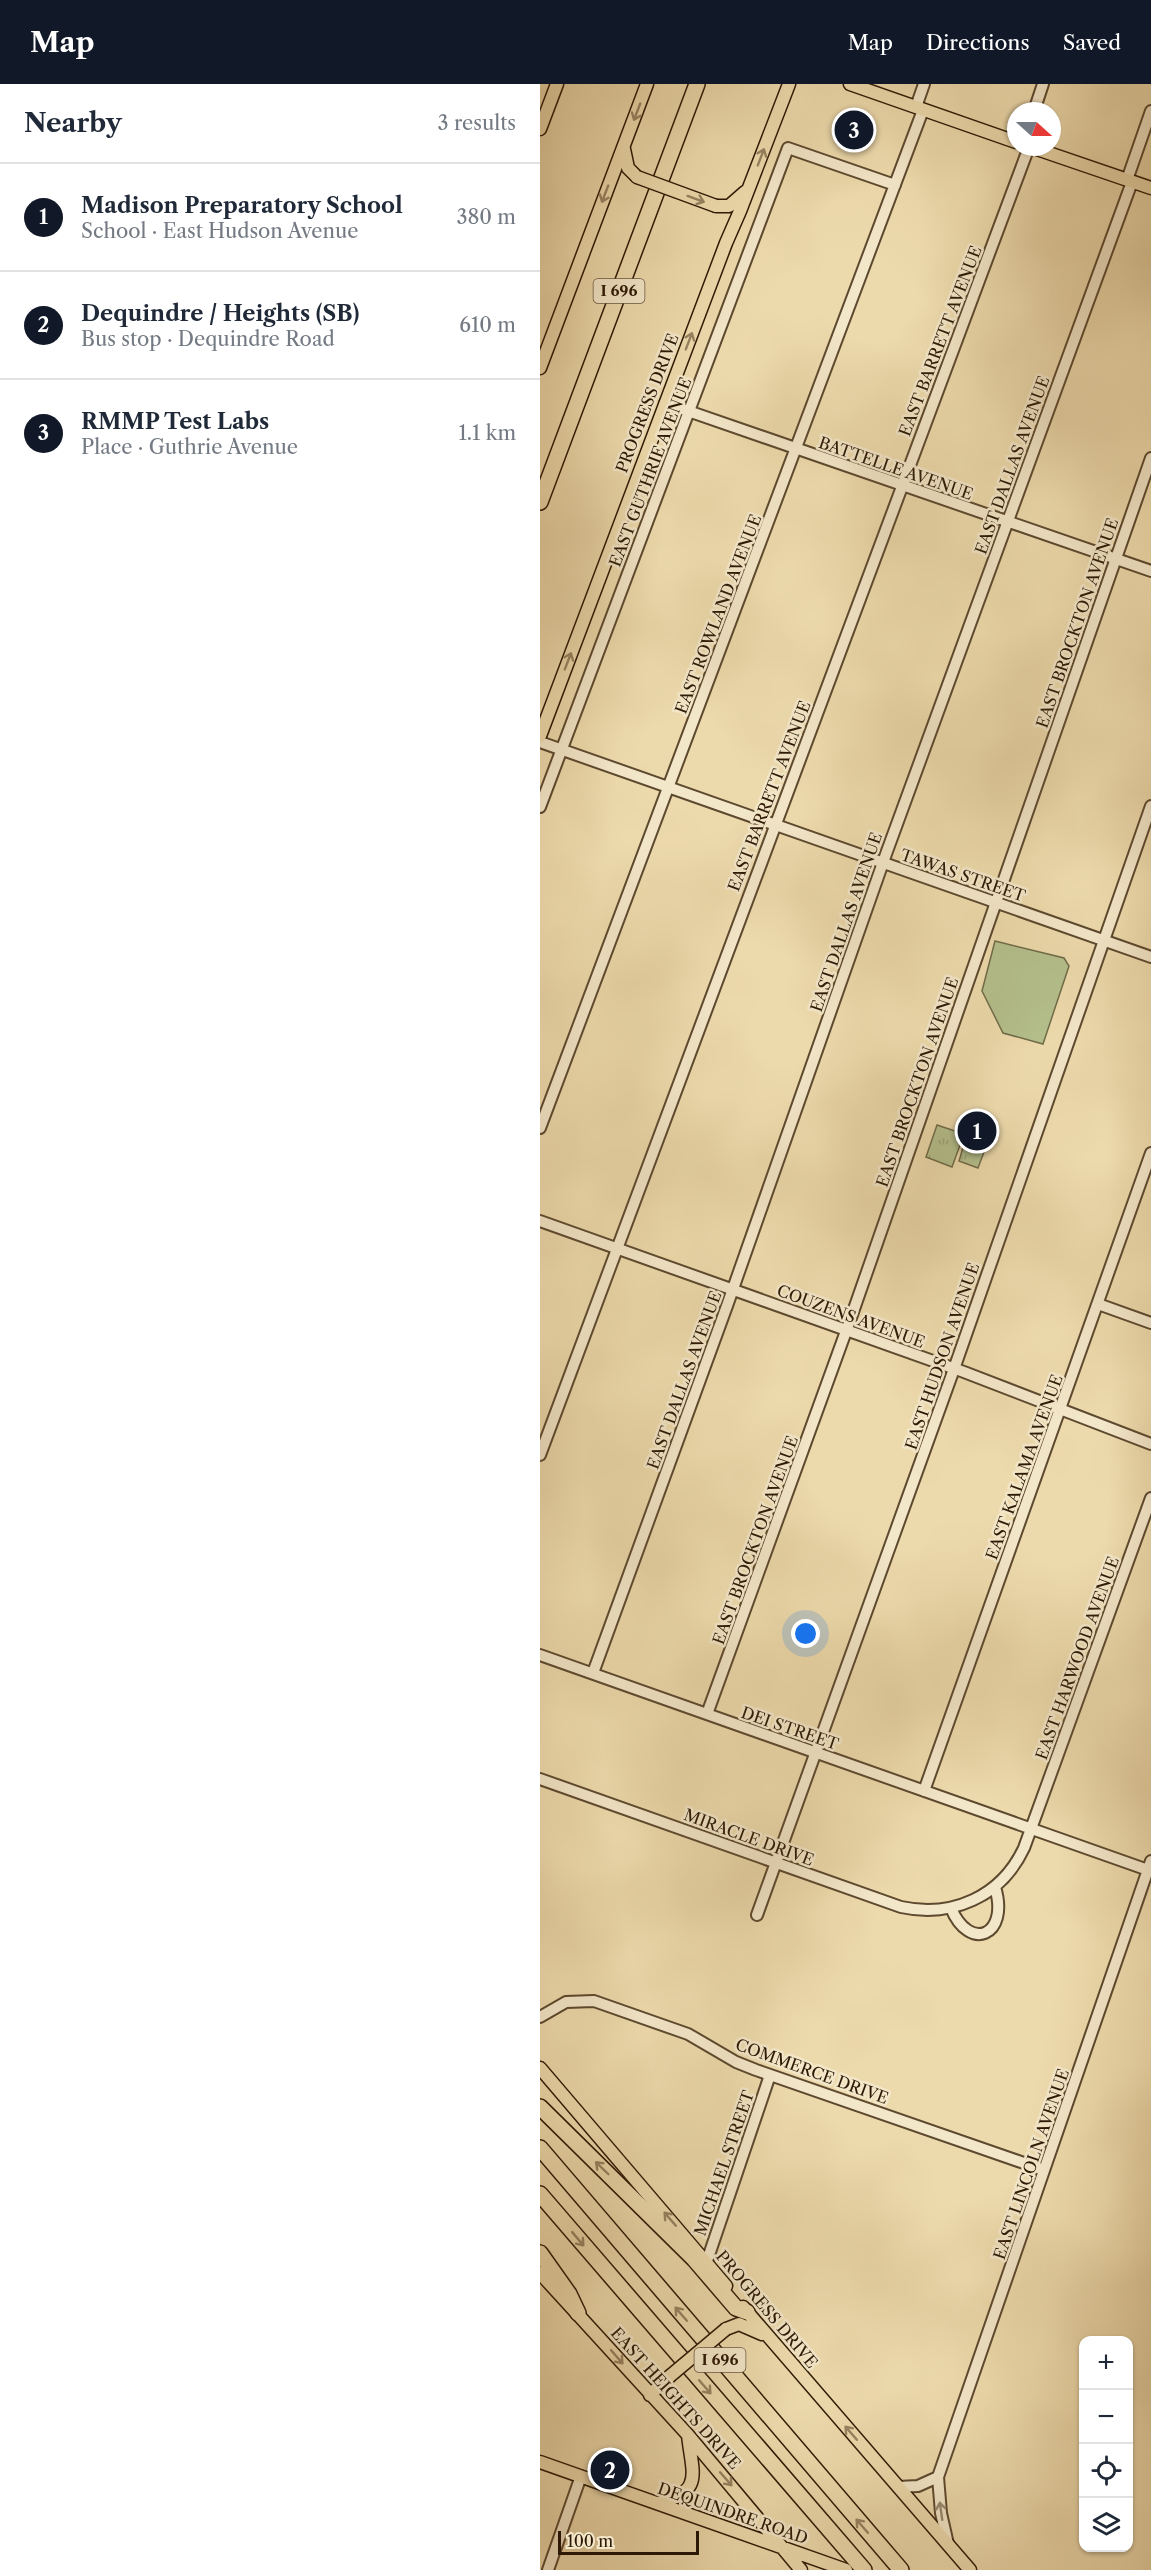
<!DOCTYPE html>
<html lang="en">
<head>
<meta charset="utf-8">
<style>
	body { margin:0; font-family:"Libre Caslon Text",serif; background:#f2f2f3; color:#1f2937 }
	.controls { position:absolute; right:18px; bottom:18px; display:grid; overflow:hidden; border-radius:12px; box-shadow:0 2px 4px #0004 }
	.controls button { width:54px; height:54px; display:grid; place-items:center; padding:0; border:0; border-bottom:2px solid #e0e1e3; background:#fff; color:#1f2937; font:30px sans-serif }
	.compass { position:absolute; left:467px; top:18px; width:54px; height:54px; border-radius:50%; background:#fff; box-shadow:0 2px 4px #0004; rotate:111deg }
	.scale { position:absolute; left:18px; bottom:15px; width:141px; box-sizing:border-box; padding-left:6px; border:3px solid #2d1905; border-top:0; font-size:16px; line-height:21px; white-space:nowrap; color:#2d1905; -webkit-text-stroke:4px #f3e7c9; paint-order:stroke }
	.you { position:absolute; left:266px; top:1550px; width:21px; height:21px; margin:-15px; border:4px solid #fff; border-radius:50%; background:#1a73e8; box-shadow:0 0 0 9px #1a73e833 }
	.badge { display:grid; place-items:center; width:39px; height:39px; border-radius:50%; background:#111827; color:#fff; font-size:20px; font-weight:700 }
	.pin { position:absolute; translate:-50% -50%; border:3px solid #fff; box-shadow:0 2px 6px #0006 }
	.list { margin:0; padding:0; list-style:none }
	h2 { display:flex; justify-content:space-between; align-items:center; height:78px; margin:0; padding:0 24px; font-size:26px }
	h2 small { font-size:20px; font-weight:400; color:#747a83 }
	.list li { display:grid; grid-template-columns:39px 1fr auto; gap:18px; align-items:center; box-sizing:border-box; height:108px; padding:0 24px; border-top:2px solid #e0e1e3 }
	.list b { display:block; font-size:22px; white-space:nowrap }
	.list p { margin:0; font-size:20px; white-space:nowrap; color:#747a83 }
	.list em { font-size:20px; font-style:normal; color:#747a83 }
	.icon { flex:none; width:33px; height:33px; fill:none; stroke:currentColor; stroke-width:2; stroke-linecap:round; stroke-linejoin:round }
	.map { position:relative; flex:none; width:611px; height:2486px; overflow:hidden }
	header { display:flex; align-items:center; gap:36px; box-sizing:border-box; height:84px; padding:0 30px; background:#111827; color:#fff }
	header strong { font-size:28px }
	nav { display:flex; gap:33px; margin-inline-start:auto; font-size:21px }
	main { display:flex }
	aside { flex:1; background:#fff }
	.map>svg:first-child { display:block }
	.grass { fill:#b4c08d; stroke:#706c49; stroke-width:1.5 }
	.park { fill:url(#park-tufts); stroke:#706c49; stroke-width:1.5 }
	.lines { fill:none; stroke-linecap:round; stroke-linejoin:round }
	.minor-casing { stroke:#5d492f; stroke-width:14 }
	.major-casing { stroke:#2d1905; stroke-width:15 }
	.highway-casing { stroke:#2d1905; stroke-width:18 }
	.minor { stroke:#f3e7c9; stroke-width:10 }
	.major { stroke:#eddaac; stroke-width:12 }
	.highway { stroke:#eddaac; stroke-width:15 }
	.major-bridge-casing { stroke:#2d1905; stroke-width:15; stroke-linecap:butt }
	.major-bridge { stroke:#eddaac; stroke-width:12 }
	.oneway { stroke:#978361 }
	.oneway2 { stroke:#9a8a71 }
	.labels { text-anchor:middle; stroke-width:5; stroke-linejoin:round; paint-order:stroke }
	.shield { fill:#f3e7c9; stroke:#685740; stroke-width:1.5 }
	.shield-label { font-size:15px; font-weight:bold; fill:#2d1905 }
	.street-label { font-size:16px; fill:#2d1905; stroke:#f3e7c9 }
</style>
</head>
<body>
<header>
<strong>Map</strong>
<nav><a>Map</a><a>Directions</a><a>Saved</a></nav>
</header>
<main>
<aside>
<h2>Nearby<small>3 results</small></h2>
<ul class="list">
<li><span class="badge">1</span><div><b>Madison Preparatory School</b><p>School · East Hudson Avenue</p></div><em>380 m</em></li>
<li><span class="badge">2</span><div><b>Dequindre / Heights (SB)</b><p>Bus stop · Dequindre Road</p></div><em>610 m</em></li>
<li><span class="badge">3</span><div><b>RMMP Test Labs</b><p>Place · Guthrie Avenue</p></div><em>1.1 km</em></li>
</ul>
</aside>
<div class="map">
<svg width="611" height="2486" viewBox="0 0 611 2486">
	<defs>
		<pattern id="park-tufts" width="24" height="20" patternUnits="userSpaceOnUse" patternTransform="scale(1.5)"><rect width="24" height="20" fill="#b4c08d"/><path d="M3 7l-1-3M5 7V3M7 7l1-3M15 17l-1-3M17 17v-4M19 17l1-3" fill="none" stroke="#9ba478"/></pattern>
	</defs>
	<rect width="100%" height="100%" fill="#eddaac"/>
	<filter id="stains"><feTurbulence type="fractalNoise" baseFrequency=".00333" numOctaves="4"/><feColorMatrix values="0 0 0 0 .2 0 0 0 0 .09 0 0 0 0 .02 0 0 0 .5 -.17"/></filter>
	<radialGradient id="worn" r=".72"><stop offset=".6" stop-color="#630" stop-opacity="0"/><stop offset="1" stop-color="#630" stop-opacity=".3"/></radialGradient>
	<path class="grass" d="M455,857L524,874L529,882L503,960L463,949L442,907Z"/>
	<path class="park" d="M397,1041L424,1050L412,1083L386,1073Z
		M424,1060L444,1068L438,1084L419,1077Z"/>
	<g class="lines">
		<defs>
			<path id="minor" d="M376,23L384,0
				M494,27L503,0
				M587,96L611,27
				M125,319L611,487
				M0,658L611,873
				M0,723L248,64L355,101
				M0,1044L383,26
				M0,1137L424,1288L611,1360
				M558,1220L611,1239
				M0,1371L489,63
				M0,1571L608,1786
				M53,1589L188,1219L346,770L592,98
				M167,1630L313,1228L611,374
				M0,1695L361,1823C412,1834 461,1813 484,1764L611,1414
				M384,1707L611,1069
				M411,1824C429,1868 470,1853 455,1803
				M217,1831L414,1285L611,722
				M0,1933L26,1918L54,1917L148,1950L196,1978L216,1986L504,2086
				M167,2177L230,1991
				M358,2403L378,2402L398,2393
				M408,2460L401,2429L398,2393L611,1777
				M8,2486L41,2392"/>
			<path id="major" d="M310,0L476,58
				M0,45L17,0
				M491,63L611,104
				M84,65L88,84L97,93
				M176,122H189L205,108
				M0,284L107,0
				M0,652L186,159L200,127L249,0
				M0,1984L186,2202
				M0,2189L148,2351L261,2486
				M203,2223L430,2486
				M186,2245L199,2240L222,2250
				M110,2311L130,2292
				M0,2378L306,2486
				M117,2419C165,2408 152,2390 148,2351"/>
			<path id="highway" d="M0,418L157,0
				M0,2023L154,2175L196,2224L207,2228
				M0,2064L361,2486
				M0,2110L324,2486
				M0,2169L29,2210L38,2229"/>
		</defs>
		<use href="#minor" class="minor-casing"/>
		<use href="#major" class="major-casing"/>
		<use href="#highway" class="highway-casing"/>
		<use href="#minor" class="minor"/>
		<use href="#major" class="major"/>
		<use href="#highway" class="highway"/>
		<defs>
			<path id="major-bridge" d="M97,93L176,122
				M130,2292L186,2245"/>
		</defs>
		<use href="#major-bridge" class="major-bridge-casing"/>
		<use href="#major-bridge" class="major-bridge"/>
	</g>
	<defs><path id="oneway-shaft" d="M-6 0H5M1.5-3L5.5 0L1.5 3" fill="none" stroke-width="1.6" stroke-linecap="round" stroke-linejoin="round" transform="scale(1.5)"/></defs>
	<g class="oneway">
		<use href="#oneway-shaft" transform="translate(97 28) rotate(111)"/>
		<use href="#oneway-shaft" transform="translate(221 73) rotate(-69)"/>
		<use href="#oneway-shaft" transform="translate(65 110) rotate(111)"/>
		<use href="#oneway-shaft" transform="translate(156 115) rotate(20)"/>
		<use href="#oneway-shaft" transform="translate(149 257) rotate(-69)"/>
		<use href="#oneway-shaft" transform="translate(28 577) rotate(-69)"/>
		<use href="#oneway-shaft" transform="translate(62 2084) rotate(-136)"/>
		<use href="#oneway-shaft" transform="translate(130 2135) rotate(-131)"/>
		<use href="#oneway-shaft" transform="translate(38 2155) rotate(50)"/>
		<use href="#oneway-shaft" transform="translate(141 2230) rotate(-131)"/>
		<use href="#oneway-shaft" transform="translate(77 2273) rotate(49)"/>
		<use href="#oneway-shaft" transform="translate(165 2303) rotate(49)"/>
		<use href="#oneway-shaft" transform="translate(311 2349) rotate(-131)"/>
		<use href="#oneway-shaft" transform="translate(186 2395) rotate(49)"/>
		<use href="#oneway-shaft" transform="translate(322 2442) rotate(-131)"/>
	</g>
	<use class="oneway2" href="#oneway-shaft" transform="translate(401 2427) rotate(-98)"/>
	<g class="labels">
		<g class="shield">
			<rect x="53.5" y="195" width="51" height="24" rx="4.5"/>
			<rect x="154.5" y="2264" width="51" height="24" rx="4.5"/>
		</g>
		<g class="shield-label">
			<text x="79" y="212">I 696</text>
			<text x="180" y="2281">I 696</text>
		</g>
		<g class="street-label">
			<text transform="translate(400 257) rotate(-69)" y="6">EAST BARRETT AVENUE</text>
			<text transform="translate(107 319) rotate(-69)" y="6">PROGRESS DRIVE</text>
			<text transform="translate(472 381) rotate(-70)" y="6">EAST DALLAS AVENUE</text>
			<text transform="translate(356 384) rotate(19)" y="6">BATTELLE AVENUE</text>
			<text transform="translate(110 388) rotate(-69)" y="6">EAST GUTHRIE AVENUE</text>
			<text transform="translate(178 530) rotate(-69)" y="6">EAST ROWLAND AVENUE</text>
			<text transform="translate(537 539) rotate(-71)" y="6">EAST BROCKTON AVENUE</text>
			<text transform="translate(229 712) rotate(-69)" y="6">EAST BARRETT AVENUE</text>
			<text transform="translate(423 791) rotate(19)" y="6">TAWAS STREET</text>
			<text transform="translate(306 838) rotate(-71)" y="6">EAST DALLAS AVENUE</text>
			<text transform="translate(377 998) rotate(-71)" y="6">EAST BROCKTON AVENUE</text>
			<text transform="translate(311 1232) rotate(20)" y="6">COUZENS AVENUE</text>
			<text transform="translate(402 1272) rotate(-71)" y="6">EAST HUDSON AVENUE</text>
			<text transform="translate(144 1296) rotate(-70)" y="6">EAST DALLAS AVENUE</text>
			<text transform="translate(484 1383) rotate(-70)" y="6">EAST KALAMA AVENUE</text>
			<text transform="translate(215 1456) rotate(-70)" y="6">EAST BROCKTON AVENUE</text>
			<text transform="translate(537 1574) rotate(-70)" y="6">EAST HARWOOD AVENUE</text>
			<text transform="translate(250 1644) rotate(19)" y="6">DEI STREET</text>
			<text transform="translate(209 1753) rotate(20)" y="6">MIRACLE DRIVE</text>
			<text transform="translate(272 1987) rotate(20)" y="6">COMMERCE DRIVE</text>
			<text transform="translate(184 2079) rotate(-71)" y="6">MICHAEL STREET</text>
			<text transform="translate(491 2080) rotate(-71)" y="6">EAST LINCOLN AVENUE</text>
			<text transform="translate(227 2225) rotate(50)" y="6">PROGRESS DRIVE</text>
			<text transform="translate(136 2314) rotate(48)" y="6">EAST HEIGHTS DRIVE</text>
			<text transform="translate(193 2429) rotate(19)" y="6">DEQUINDRE ROAD</text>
		</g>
	</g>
	<rect width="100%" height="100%" filter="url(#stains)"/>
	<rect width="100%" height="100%" fill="url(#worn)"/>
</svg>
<div class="controls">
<button>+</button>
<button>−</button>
<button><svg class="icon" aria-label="locate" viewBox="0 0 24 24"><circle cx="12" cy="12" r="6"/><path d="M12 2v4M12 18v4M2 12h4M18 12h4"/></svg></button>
<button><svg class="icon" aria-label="layers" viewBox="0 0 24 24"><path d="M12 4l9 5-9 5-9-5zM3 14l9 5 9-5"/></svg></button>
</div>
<svg class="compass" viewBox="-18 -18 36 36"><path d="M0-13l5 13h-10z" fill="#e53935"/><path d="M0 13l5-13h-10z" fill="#747a83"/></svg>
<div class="scale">100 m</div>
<div class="you"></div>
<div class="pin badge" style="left:437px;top:1047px">1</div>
<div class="pin badge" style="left:70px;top:2386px">2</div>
<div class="pin badge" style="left:314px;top:46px">3</div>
</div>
</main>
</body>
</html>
